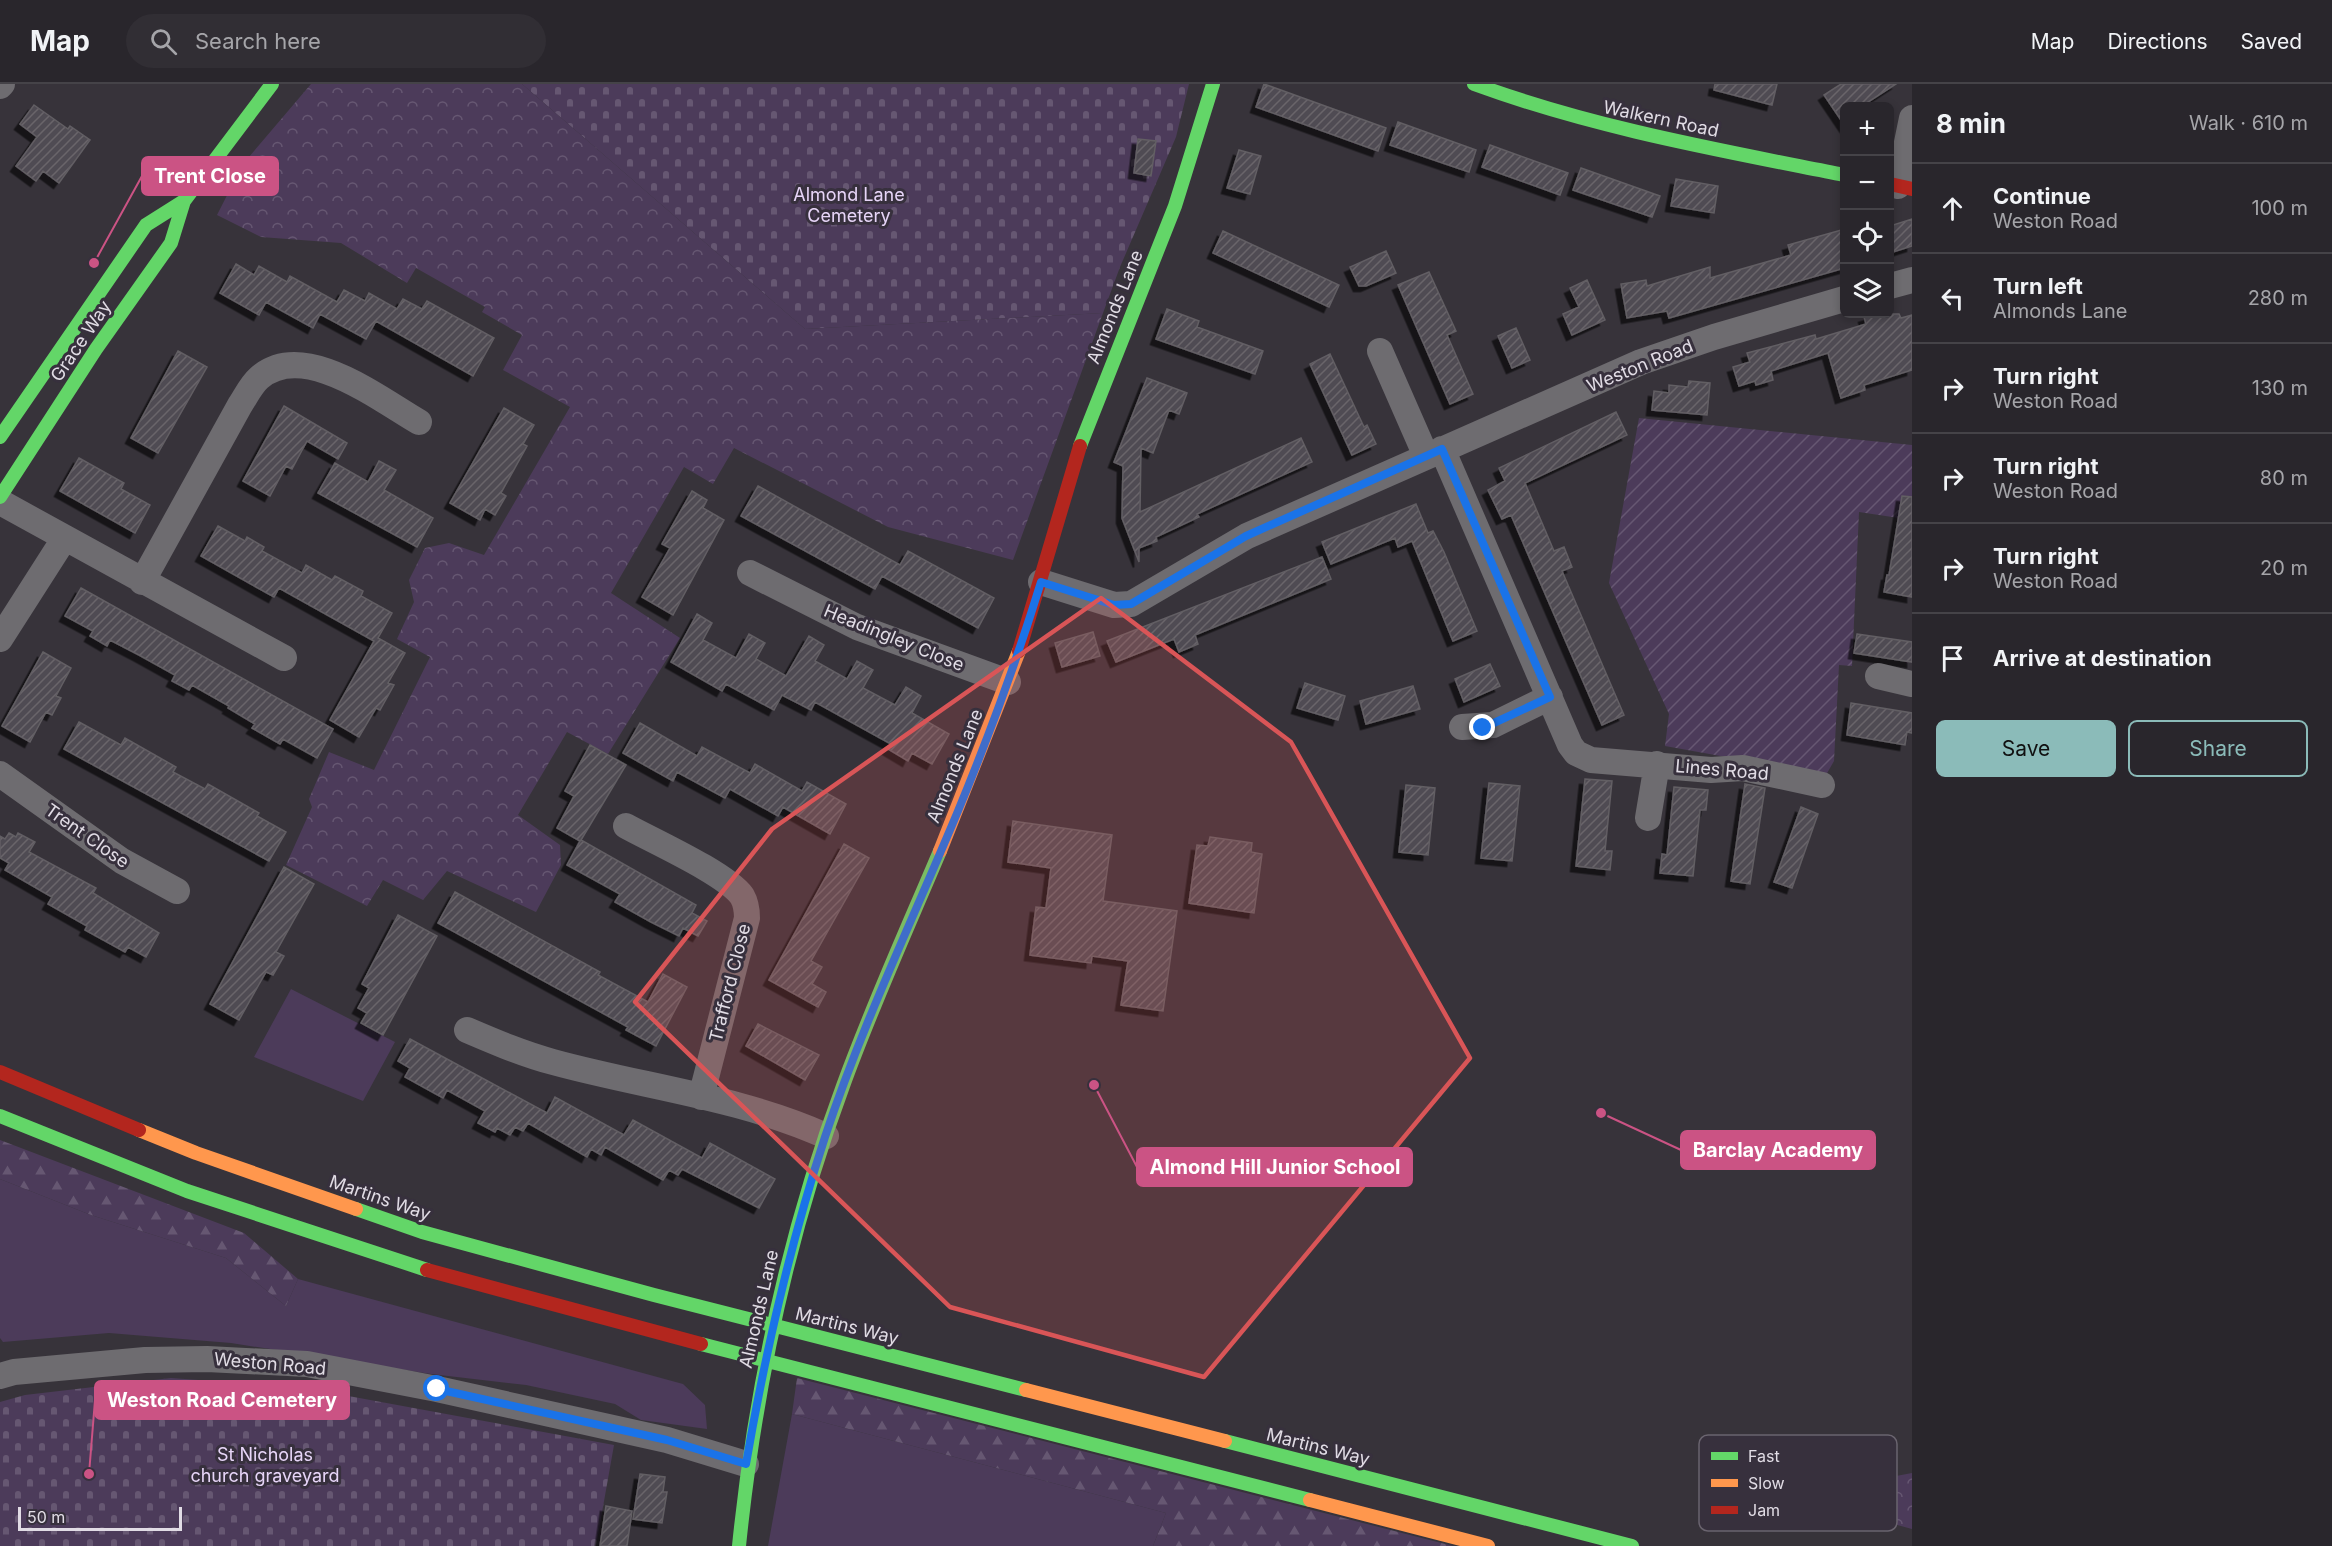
<!DOCTYPE html>
<html lang="en">
<head>
<meta charset="utf-8">
<style>
	body { margin:0; font-family:Inter,sans-serif; background:#312e34; color:#f1f3f6 }
	.controls { position:absolute; right:18px; top:18px; display:grid; overflow:hidden; border-radius:9px; box-shadow:0 3px 9px #0003 }
	.controls button { width:54px; height:54px; display:grid; place-items:center; padding:0; border:0; border-bottom:2px solid #454348; background:#29262c; color:#f1f3f6; font:30px sans-serif }
	.scale { position:absolute; left:18px; bottom:15px; width:164px; box-sizing:border-box; padding-left:6px; border:3px solid #e1dce5; border-top:0; font-size:16px; line-height:21px; white-space:nowrap; color:#e1dce5; -webkit-text-stroke:4px #37303d; paint-order:stroke }
	.stop { position:absolute; width:18px; height:18px; margin:-14px; border:4px solid #1a73e8; border-radius:50%; background:#fff }
	.stop.end { background:#1a73e8; border-color:#fff; box-shadow:0 2px 6px #0008 }
	.list { margin:0; padding:0; list-style:none }
	h2 { display:flex; justify-content:space-between; align-items:center; height:78px; margin:0; padding:0 24px; font-size:26px }
	h2 small { font-size:20px; font-weight:400; color:#a5a5a9 }
	.list li { display:grid; grid-template-columns:39px 1fr auto; gap:18px; align-items:center; box-sizing:border-box; height:90px; padding:0 24px; border-top:2px solid #454348 }
	.list b { display:block; font-size:22px; white-space:nowrap }
	.list p { margin:0; font-size:20px; white-space:nowrap; color:#a5a5a9 }
	.list em { font-size:20px; font-style:normal; color:#a5a5a9 }
	.actions { display:flex; gap:12px; padding:18px 24px }
	.actions a { flex:1; padding:14px 0; border:2px solid #8bbbb9; border-radius:9px; text-align:center; font-size:21px; color:#8bbbb9 }
	.actions .main { background:#8bbbb9; color:#111 }
	.icon { flex:none; width:33px; height:33px; fill:none; stroke:currentColor; stroke-width:2; stroke-linecap:round; stroke-linejoin:round }
	.map { position:relative; flex:none; width:1912px; height:1462px; overflow:hidden }
	header { display:flex; align-items:center; gap:36px; box-sizing:border-box; height:84px; padding:0 30px; background:#29262c; border-bottom:2px solid #454348 }
	header strong { font-size:28px }
	nav { display:flex; gap:33px; margin-inline-start:auto; font-size:21px }
	.search { width:420px; height:54px; background:#312e34; display:flex; align-items:center; gap:15px; box-sizing:border-box; padding:0 21px; border-radius:33px; color:#a5a5a9; font-size:22px }
	main { display:flex }
	aside { flex:1; background:#29262c }
	.map>svg:first-child { display:block }
	.grass { fill:#4c3b5a }
	.forest { fill:url(#forest-firs) }
	.cemetery { fill:url(#cemetery-stones) }
	.park { fill:url(#park-crowns) }
	.garden { fill:url(#garden-furrows) }
	.building { fill:url(#building-hatch); stroke:#625e64; stroke-width:1.5; filter:url(#shadow) }
	.lines { fill:none; stroke-linecap:round; stroke-linejoin:round }
	.street { stroke:#6e6c70; stroke-width:26 }
	.fast { stroke:#63d668; stroke-width:14 }
	.slow { stroke:#ff974d; stroke-width:14 }
	.jam { stroke:#b3261e; stroke-width:14 }
	.route { stroke:#1a73e8; stroke-width:8 }
	.marked { fill:#d95557; fill-opacity:0.2; stroke:#d95557; stroke-width:4.5; stroke-linejoin:round }
	.labels { text-anchor:middle; stroke-width:6; stroke-linejoin:round; paint-order:stroke }
	.street-label { font-size:18px; fill:#e1dce5; stroke:#37303d }
	.park-label { font-size:18px; fill:#e7d5f8; stroke:#37303d }
	.key { fill:#37303d; stroke:#6a646f; stroke-width:1.5 }
	.key-label { font-size:16px; fill:#e1dce5 }
	.leader { fill:none; stroke:#cb5384; stroke-width:2 }
	.callout-dot { fill:#cb5384; stroke:#37303d; stroke-width:2 }
	.callout { fill:#cb5384; stroke:#cb5384; stroke-width:2 }
	.callout-label { font-size:20px; text-anchor:middle; font-weight:bold; fill:#fff }
</style>
</head>
<body>
<header>
<strong>Map</strong>
<div class="search"><svg class="icon" aria-label="search" viewBox="0 0 24 24"><circle cx="10" cy="10" r="6"/><path d="M15 15l6 6"/></svg>Search here</div>
<nav><a>Map</a><a>Directions</a><a>Saved</a></nav>
</header>
<main>
<div class="map">
<svg width="1912" height="1462" viewBox="0 0 1912 1462">
	<defs>
		<pattern id="forest-firs" width="22" height="20" patternUnits="userSpaceOnUse" patternTransform="scale(1.5)"><rect width="22" height="20" fill="#4c3b5a"/><path d="M5 1l3.5 6h-7zM16 11l3.5 6h-7z" fill="#665772"/></pattern>
		<pattern id="cemetery-stones" width="16" height="16" patternUnits="userSpaceOnUse" patternTransform="scale(1.5)"><rect width="16" height="16" fill="#4c3b5a"/><path d="M2 7V4a2 2 0 0 1 4 0v3zM10 15v-3a2 2 0 0 1 4 0v3z" fill="#665772"/></pattern>
		<pattern id="park-crowns" width="20" height="18" patternUnits="userSpaceOnUse" patternTransform="scale(1.5)"><rect width="20" height="18" fill="#4c3b5a"/><path d="M2 6a3 3 0 1 1 6 0M12 15a3 3 0 1 1 6 0" fill="none" stroke="#665772"/></pattern>
		<pattern id="garden-furrows" width="10" height="10" patternUnits="userSpaceOnUse" patternTransform="scale(1.5)"><rect width="10" height="10" fill="#4c3b5a"/><path d="M-1 1l2-2M0 10L10 0M9 11l2-2" fill="none" stroke="#665772"/></pattern>
		<pattern id="building-hatch" width="6" height="6" patternUnits="userSpaceOnUse" patternTransform="scale(1.5)"><rect width="6" height="6" fill="#504c52"/><path d="M-1 1l2-2M0 6l6-6M5 7l2-2" fill="none" stroke="#69656b"/></pattern>
		<filter id="shadow"><feDropShadow dx="-5.5" dy="5.5" stdDeviation="0" flood-color="#0009"/></filter>
	</defs>
	<rect width="100%" height="100%" fill="#37333a"/>
	<path class="grass" d="M291,905L395,958L363,1017L254,973Z
		M0,1095L91,1131L226,1174L286,1222L298,1195L683,1300L705,1321L707,1345L641,1336L615,1320L526,1301L431,1290L231,1259L109,1249L3,1258L0,1254Z
		M792,1330L1166,1429L1153,1462H768Z"/>
	<path class="forest" d="M0,1056L244,1149L298,1195L286,1222L226,1174L91,1131L0,1095Z
		M797,1294L1453,1462H1153L1166,1429L792,1330Z"/>
	<path class="cemetery" d="M522,0H1189L1176,53L1120,183L1103,229L805,245Z
		M171,1294L305,1304L614,1361L596,1462H0V1318L25,1311Z"/>
	<path class="park" d="M311,0H522L805,245L1103,229L1013,476L888,443L734,364L713,400L684,383L611,509L680,554L608,670L567,648L518,731L560,761L561,781L536,828L447,787L423,816L383,796L367,822L286,781L312,723L309,715L329,668L374,686L430,573L397,555L414,518L409,496L425,464L449,459L484,471L570,323L503,286L522,251L482,228L485,223L416,184L407,199L341,159L261,153L217,131L243,80Z
		M1912,1389V1445L1791,1412Z"/>
	<path class="garden" d="M1639,334L1912,361V436L1859,428L1852,582L1839,581L1834,677L1826,691L1665,662L1669,630L1609,499Z"/>
	<path class="building" d="M1264,0L1386,44L1378,67L1256,23Z
		M1715,0H1777L1772,21L1714,6Z
		M1841,0H1896L1862,22H1845V42L1824,11Z
		M34,21L68,45L70,42L90,56L59,99L43,87L36,97L16,82L37,53L20,40Z
		M1398,38L1476,66L1469,88L1390,61Z
		M1138,55L1156,57L1151,92L1134,89Z
		M1490,61L1568,89L1560,111L1482,83Z
		M1239,66L1261,72L1250,110L1227,104Z
		M1581,84L1660,112L1652,133L1573,106Z
		M1676,95L1718,102L1714,129L1671,122Z
		M1912,135V162L1890,169V142Z
		M1845,145V184L1669,234L1667,227L1627,234L1621,200L1646,196L1647,202L1710,183V194L1791,171L1788,161Z
		M1223,147L1339,201L1329,223L1213,169Z
		M1386,167L1396,189L1366,202H1359L1350,183Z
		M236,180L254,191L259,182L287,198L290,192L337,218L344,206L365,217L369,209L397,225L403,215L422,225L427,217L494,254L473,292L376,237L366,255L320,230L313,244L266,218L259,231L220,209Z
		M1429,188L1456,247L1447,251L1473,310L1450,320L1398,201Z
		M1587,196L1605,236L1572,251L1563,230L1579,223L1570,204Z
		M1167,225L1199,237L1197,243L1263,267L1255,290L1156,255Z
		M1874,230H1899L1901,234L1912,231V286L1864,301L1865,306L1841,314L1828,269L1771,287L1773,296L1756,301L1755,297L1739,302L1733,283L1750,278L1747,269L1815,251L1816,255L1866,240L1864,233Z
		M1516,244L1530,276L1512,284L1498,252Z
		M178,267L207,283L158,369L131,354Z
		M1330,270L1364,343L1367,341L1376,360L1352,371L1310,280Z
		M1147,294L1187,309L1179,330L1169,326L1153,369L1141,364L1140,428L1301,354L1312,378L1197,430L1199,433L1156,453L1157,457L1139,464V478L1122,434L1123,382L1114,378Z
		M1689,297L1710,299L1707,331L1652,326L1654,307L1669,309V301L1688,303Z
		M284,322L347,359L338,375L307,357L292,385L286,382L270,412L243,397Z
		M504,324L534,341L523,360L527,362L501,409L506,412L495,431L485,425L480,436L450,419Z
		M1616,328L1627,351L1525,399L1554,467L1564,463L1572,483L1562,487L1624,631L1602,641L1511,431L1502,435L1488,406L1505,397L1499,384Z
		M79,374L124,399L121,405L150,421L135,449L60,407Z
		M379,377L396,386L384,406L433,434L417,463L318,409L335,379L368,398Z
		M758,402L900,481L908,467L994,514L978,544L882,492L875,505L741,432Z
		M692,407L707,416L703,424L724,436L673,531L642,513L670,464L662,460Z
		M1902,412L1912,413V513L1884,508L1887,491H1889Z
		M1416,420L1428,449L1433,447L1444,468L1477,547L1453,557L1412,457L1398,463L1395,454L1331,480L1322,458Z
		M218,442L245,457L247,453L264,463L262,467L302,489L306,481L332,496L335,492L363,507L361,512L392,529L378,554L405,569L388,599L394,601L380,626L376,624L359,653L330,636L374,557L279,504L274,513L201,472Z
		M1322,473L1331,495L1195,551L1198,560L1179,568L1174,555L1116,578L1107,557Z
		M81,504L333,645L317,674L283,655L280,660L252,644L255,640L228,624L229,622L192,601L189,606L172,597L175,591L139,571L110,556L107,562L90,552L93,547L65,532Z
		M697,530L712,539L703,556L736,574L749,550L765,559L756,575L786,592L809,552L824,561L815,577L847,595L857,577L873,586L863,604L895,621L906,603L921,612L912,629L949,650L932,680L912,669L908,677L888,665L891,660L815,618L811,626L782,611L774,626L726,600L722,607L671,578Z
		M1093,548L1100,572L1062,583L1055,559Z
		M1857,550L1912,558V578L1854,569Z
		M43,568L71,584L56,612L61,614L52,631L46,628L30,658L2,642Z
		M1490,580L1500,602L1464,618L1455,595Z
		M1305,599L1345,612L1338,636L1297,624Z
		M1413,602L1420,625L1366,640L1360,617Z
		M1851,619L1912,629V649L1907,648L1905,661L1847,651Z
		M79,638L121,661L125,654L176,683L173,688L205,705L208,700L259,729L257,732L286,748L269,777L64,665Z
		M640,639L697,672L702,663L750,689L755,680L802,707L807,698L846,720L830,750L783,723L778,732L730,705L725,714L677,688L673,697L623,669Z
		M590,661L626,681L581,756L696,821L692,829L707,837L698,852L683,844L679,852L651,838L615,818L620,810L567,781L580,757L557,744L574,712L565,707Z
		M1585,695L1612,697L1605,767H1612L1610,786L1576,782Z
		M1489,699L1520,702L1512,777L1481,774Z
		M1745,700L1765,704L1750,800L1731,797Z
		M1406,701L1435,704L1428,771L1399,768Z
		M1674,703L1708,706L1706,726H1700L1693,792L1660,789L1662,770L1667,771Z
		M1801,723L1818,730L1792,804L1774,798Z
		M1013,737L1112,751L1103,817L1177,827L1163,927L1121,921L1128,877L1092,872L1091,879L1030,871L1036,823L1046,824L1051,784L1008,778Z
		M9,749L16,753L18,749L35,758L29,768L96,804L93,809L159,849L146,873L128,863L125,868L85,846L87,842L48,820L52,813L5,786L9,779L0,774V752L5,755Z
		M1210,753L1252,759L1251,768L1262,770L1254,829L1189,819L1197,761L1208,762Z
		M844,760L869,774L811,877L822,883L812,900L826,908L818,923L769,896Z
		M284,783L314,800L276,868L284,872L273,891L266,888L239,936L210,920Z
		M455,808L600,888L598,891L648,918L663,890L687,903L656,962L626,946L628,943L438,839Z
		M398,831L437,852L383,951L361,939L367,929L358,924L369,904L362,900Z
		M758,940L819,971L805,996L746,962Z
		M410,955L547,1029L555,1013L624,1051L633,1036L702,1074L710,1059L775,1095L759,1124L682,1085L678,1091L669,1086L663,1096L605,1063L601,1071L591,1065L587,1073L528,1039L523,1047L515,1043L510,1051L497,1044L495,1048L478,1039L485,1027L447,1006L443,1014L405,993L410,984L398,977Z
		M640,1390L665,1393L663,1408H667L662,1439L633,1435Z
		M606,1422L632,1427L627,1462H600Z"/>
	<g class="lines">
		<path class="street" d="M0,2L2,0
			M1898,102L1912,34
			M1890,202L1912,196
			M1380,267L1426,372
			M1442,365L1570,661L1576,669L1591,676L1711,686L1743,684L1822,701
			M0,418L284,574
			M750,489L857,543L1008,598
			M142,498L240,321C246,312 251,301 259,294C303,255 379,315 419,338
			M1041,498L1114,521L1131,520L1247,452L1641,278L1714,253L1844,215
			M0,555L64,455
			M1878,592L1912,600
			M1462,643L1493,641L1550,613
			M0,690L122,777L177,807
			M1648,734L1657,680
			M626,742C653,757 725,789 742,812C746,819 747,826 747,834L701,1013
			M467,946C495,958 523,970 553,978C644,1003 739,1013 826,1052
			M0,1292L14,1288L145,1276L207,1275L307,1280L437,1305L667,1356L746,1380"/>
		<path class="fast" d="M1474,0C1594,44 1719,66 1844,91
			M0,353L146,141L184,117
			M1080,362L1175,122L1213,0
			M0,413L96,265L171,159L184,117L272,0
			M0,1032L187,1107L427,1186
			M356,1125L422,1148L654,1211L1026,1306
			M701,1260L1310,1416
			M1225,1357L1632,1462
			M739,1462C755,1305 788,1150 843,1002C872,922 907,845 940,767"/>
		<path class="slow" d="M940,767L1019,567
			M139,1046L196,1069L356,1125
			M1026,1306L1225,1357
			M1310,1416L1488,1462"/>
		<path class="jam" d="M1890,100L1912,105
			M1019,567L1080,362
			M0,988L139,1046
			M427,1186L701,1260"/>
	</g>
	<g class="lines">
		<path class="route" d="M437,1305L667,1356L746,1380C765,1270 790,1160 825,1053C862,941 913,835 958,727C989,652 1017,576 1041,498L1114,521L1131,520L1246,452L1442,365L1550,613L1483,644"/>
	</g>
	<path class="marked" d="M1101,514L1291,658L1470,974L1204,1293L950,1223L635,918L772,745Z"/>
	<g class="labels">
		<g class="street-label">
			<text transform="translate(1661 35) rotate(12)" y="6">Walkern Road</text>
			<text transform="translate(1115 223) rotate(-68)" y="6">Almonds Lane</text>
			<text transform="translate(81 257) rotate(-56)" y="6">Grace Way</text>
			<text transform="translate(1640 282) rotate(-22)" y="6">Weston Road</text>
			<text transform="translate(894 554) rotate(22)" y="6">Headingley Close</text>
			<text transform="translate(955 682) rotate(-68)" y="6">Almonds Lane</text>
			<text transform="translate(1722 686) rotate(5)" y="6">Lines Road</text>
			<text transform="translate(87 752) rotate(35)" y="6">Trent Close</text>
			<text transform="translate(730 899) rotate(-76)" y="6">Trafford Close</text>
			<text transform="translate(380 1114) rotate(19)" y="6">Martins Way</text>
			<text transform="translate(759 1225) rotate(-77)" y="6">Almonds Lane</text>
			<text transform="translate(847 1242) rotate(14)" y="6">Martins Way</text>
			<text transform="translate(270 1280) rotate(5)" y="6">Weston Road</text>
			<text transform="translate(1318 1363) rotate(14)" y="6">Martins Way</text>
		</g>
		<g class="park-label">
			<text x="849" y="117">Almond Lane<tspan x="849" dy="21">Cemetery</tspan></text>
			<text x="265" y="1377">St Nicholas<tspan x="265" dy="21">church graveyard</tspan></text>
		</g>
	</g>
	<rect x="1699" y="1351" width="198" height="96" rx="9" class="key"/>
	<rect x="1711" y="1368" width="27" height="8" fill="#63d668"/>
	<rect x="1711" y="1395" width="27" height="8" fill="#ff974d"/>
	<rect x="1711" y="1422" width="27" height="8" fill="#b3261e"/>
	<g class="key-label">
		<text x="1748" y="1378">Fast</text>
		<text x="1748" y="1405">Slow</text>
		<text x="1748" y="1432">Jam</text>
	</g>
	<path class="leader" d="M94 179L142 92M1601 1029L1681 1066M1094 1001L1137 1083M89 1390L95 1316"/>
	<g class="callout-dot">
		<circle cx="94" cy="179" r="6"/>
		<circle cx="1601" cy="1029" r="6"/>
		<circle cx="1094" cy="1001" r="6"/>
		<circle cx="89" cy="1390" r="6"/>
	</g>
	<g class="callout">
		<rect x="142" y="73" width="136" height="38" rx="6"/>
		<rect x="1681" y="1047" width="194" height="38" rx="6"/>
		<rect x="1137" y="1064" width="275" height="38" rx="6"/>
		<rect x="95" y="1297" width="254" height="38" rx="6"/>
	</g>
	<g class="callout-label">
		<text x="210" y="99">Trent Close</text>
		<text x="1778" y="1073">Barclay Academy</text>
		<text x="1275" y="1090">Almond Hill Junior School</text>
		<text x="222" y="1323">Weston Road Cemetery</text>
	</g>
</svg>
<div class="controls">
<button>+</button>
<button>−</button>
<button><svg class="icon" aria-label="locate" viewBox="0 0 24 24"><circle cx="12" cy="12" r="6"/><path d="M12 2v4M12 18v4M2 12h4M18 12h4"/></svg></button>
<button><svg class="icon" aria-label="layers" viewBox="0 0 24 24"><path d="M12 4l9 5-9 5-9-5zM3 14l9 5 9-5"/></svg></button>
</div>
<div class="scale">50 m</div>
<div class="stop" style="left:437px;top:1305px"></div>
<div class="stop end" style="left:1483px;top:644px"></div>
</div>
<aside>
<h2>8 min<small>Walk · 610 m</small></h2>
<ul class="list">
<li><svg class="icon" aria-label="ahead" viewBox="0 0 24 24"><path d="M12 20V5M6 11l6-6 6 6"/></svg><div><b>Continue</b><p>Weston Road</p></div><em>100 m</em></li>
<li><svg class="icon" aria-label="left" viewBox="0 0 24 24"><path d="M17 20v-9H6M10 6l-5 5 5 5"/></svg><div><b>Turn left</b><p>Almonds Lane</p></div><em>280 m</em></li>
<li><svg class="icon" aria-label="right" viewBox="0 0 24 24"><path d="M7 20v-9h11M14 6l5 5-5 5"/></svg><div><b>Turn right</b><p>Weston Road</p></div><em>130 m</em></li>
<li><svg class="icon" aria-label="right" viewBox="0 0 24 24"><path d="M7 20v-9h11M14 6l5 5-5 5"/></svg><div><b>Turn right</b><p>Weston Road</p></div><em>80 m</em></li>
<li><svg class="icon" aria-label="right" viewBox="0 0 24 24"><path d="M7 20v-9h11M14 6l5 5-5 5"/></svg><div><b>Turn right</b><p>Weston Road</p></div><em>20 m</em></li>
<li><svg class="icon" aria-label="arrive" viewBox="0 0 24 24"><path d="M6 21V4h12l-3 4 3 4H6"/></svg><div><b>Arrive at destination</b></div></li>
</ul>
<div class="actions"><a class="main">Save</a><a>Share</a></div>
</aside>
</main>
</body>
</html>
